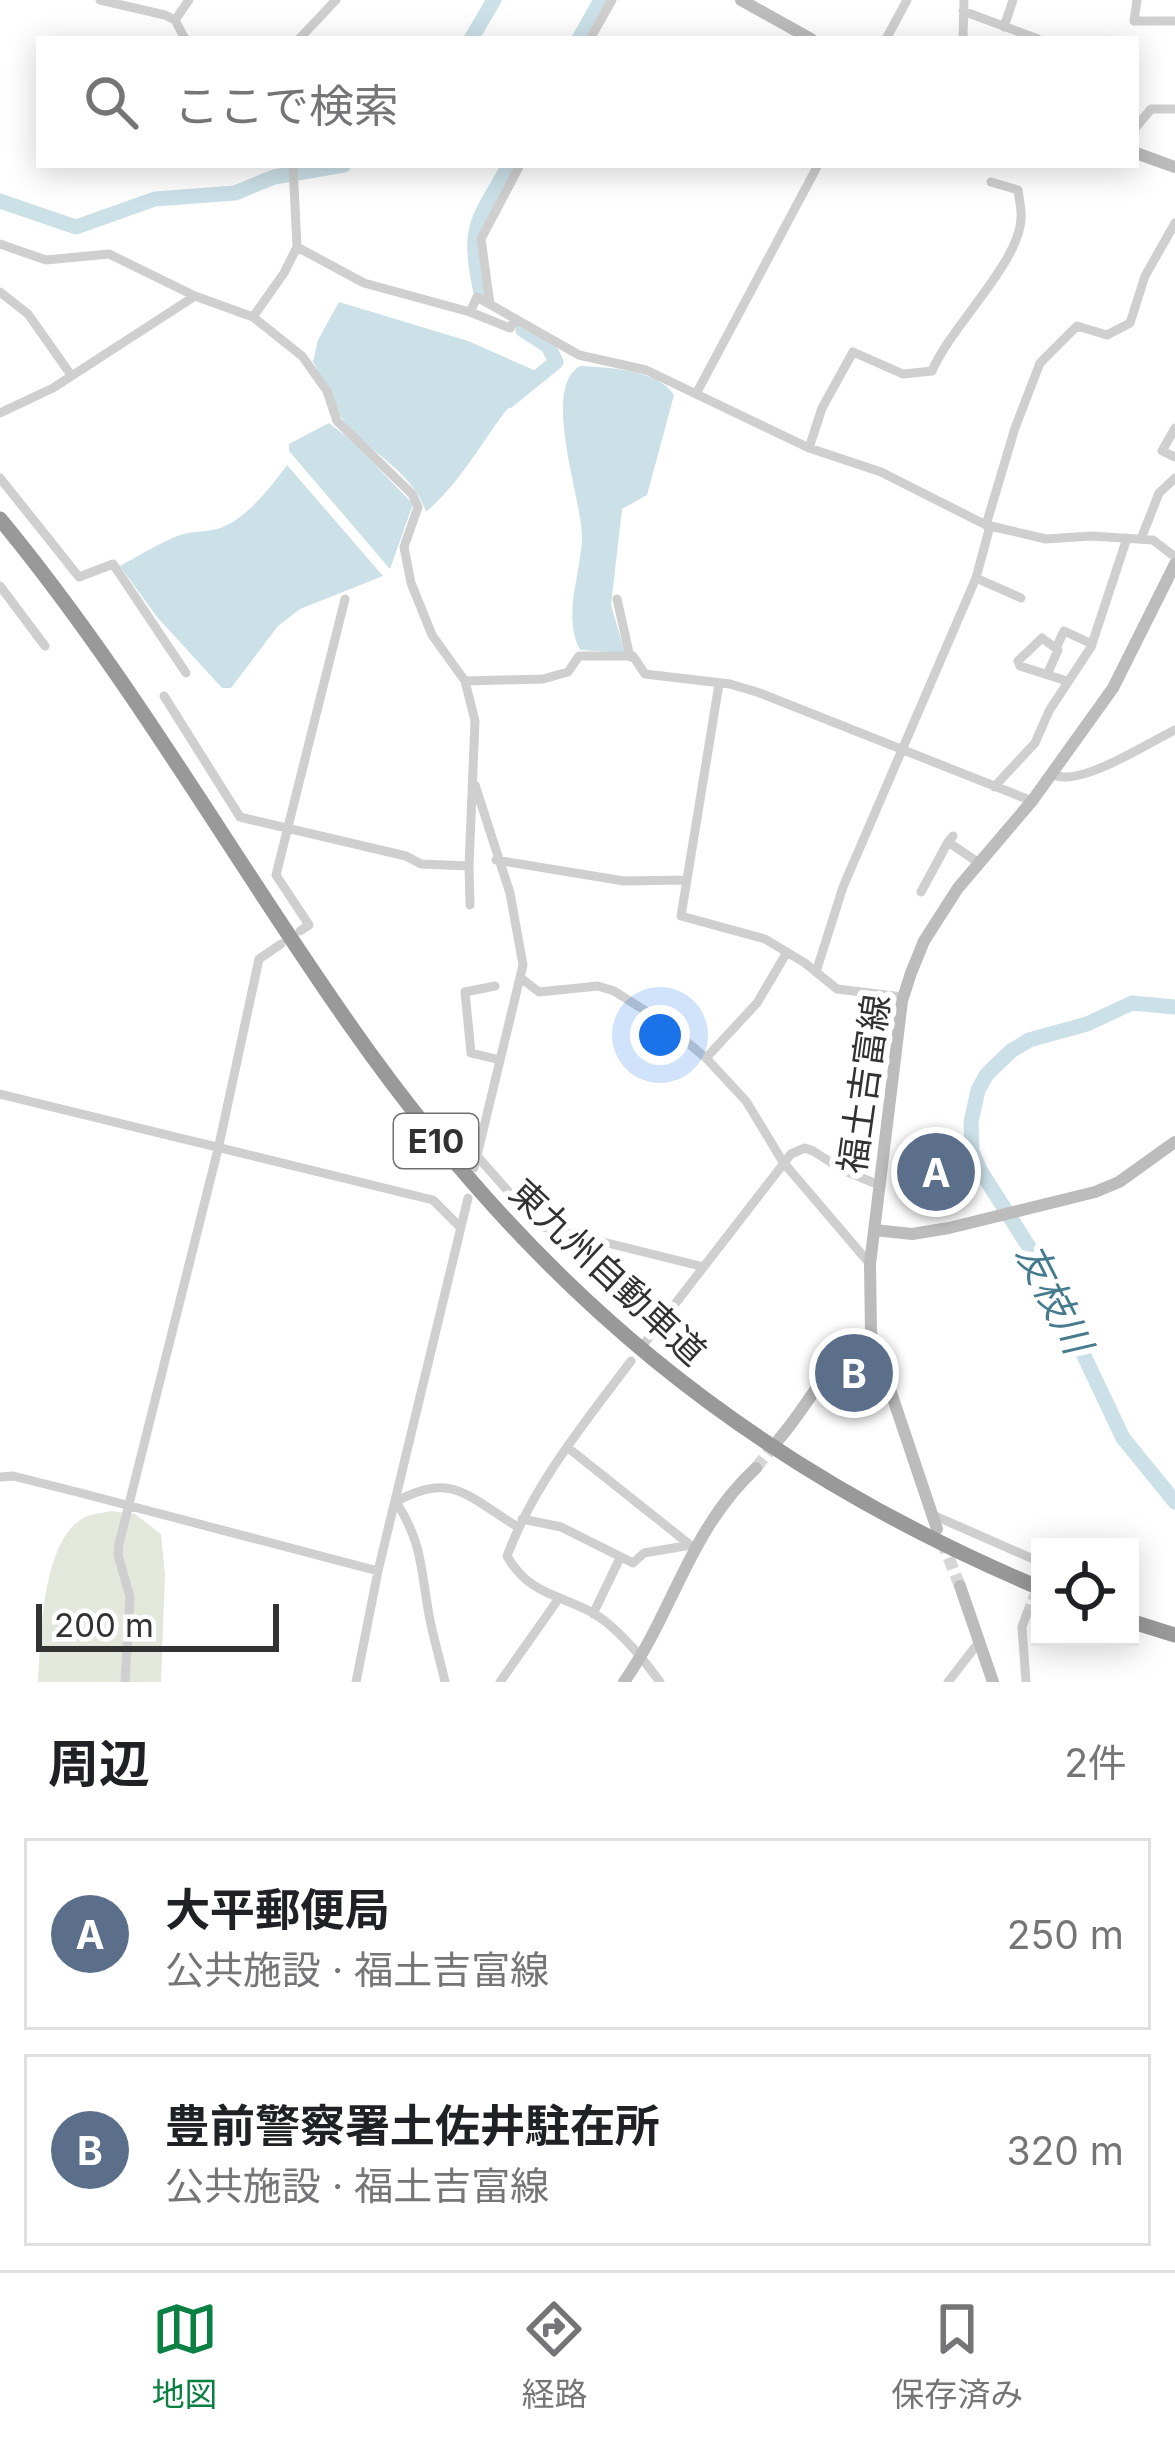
<!DOCTYPE html>
<html lang="ja">
<head>
<meta charset="utf-8">
<style>
	body { margin:0; font-family:Inter,"Noto Sans JP",sans-serif; background:#f2f2f2; color:#202124 }
	.controls { position:absolute; right:36px; bottom:36px; display:grid; overflow:hidden; border-radius:0px; box-shadow:0 6px 30px #0003 }
	.controls button { width:108px; height:108px; display:grid; place-items:center; padding:0; border:0; border-bottom:3px solid #e0e0e0; background:#fff; color:#202124; font:60px sans-serif }
	.scale { position:absolute; left:36px; bottom:30px; width:243px; box-sizing:border-box; padding-left:12px; border:6px solid #323232; border-top:0; font-size:33px; line-height:42px; white-space:nowrap; color:#323232; -webkit-text-stroke:9px #fff; paint-order:stroke }
	.you { position:absolute; left:660px; top:1035px; width:42px; height:42px; margin:-30px; border:9px solid #fff; border-radius:50%; background:#1a73e8; box-shadow:0 0 0 18px #1a73e833 }
	.badge { display:grid; place-items:center; width:78px; height:78px; border-radius:50%; background:#0b8043; color:#fff; font-size:39px; font-weight:700 }
	.pin { position:absolute; translate:-50% -50%; border:6px solid #fff; box-shadow:0 3px 12px #0006 }
	.list { margin:0; padding:0; list-style:none }
	h2 { display:flex; justify-content:space-between; align-items:center; height:156px; margin:0; padding:0 48px; font-size:51px }
	h2 small { font-size:39px; font-weight:400; color:#757577 }
	.list li { display:grid; grid-template-columns:78px 1fr auto; gap:36px; align-items:center; box-sizing:border-box; height:192px; margin:0 24px 24px; padding:0 24px; border:3px solid #e0e0e0; border-radius:0px }
	.list b { display:block; font-size:45px; white-space:nowrap }
	.list p { margin:0; font-size:39px; white-space:nowrap; color:#757577 }
	.list em { font-size:39px; font-style:normal; color:#757577 }
	.icon { flex:none; width:66px; height:66px; fill:none; stroke:currentColor; stroke-width:2; stroke-linecap:round; stroke-linejoin:round }
	.map { position:relative; flex:none; width:1175px; height:1682px; overflow:hidden }
	.search { position:absolute; background:#fff; box-shadow:0 6px 30px #0003; left:36px; right:36px; top:36px; height:132px; display:flex; align-items:center; gap:30px; box-sizing:border-box; padding:0 42px; border-radius:0px; color:#757577; font-size:45px }
	.sheet { height:588px; background:#fff }
	nav { display:flex; justify-content:space-around; align-items:center; box-sizing:border-box; height:168px; border-top:3px solid #e0e0e0; background:#fff; font-size:33px; color:#757577 }
	nav a { display:grid; justify-items:center; gap:6px }
	nav .on { color:#0b8043 }
	.map>svg:first-child { display:block }
	.green { fill:#e4e8dc }
	.water { fill:#cbe0e7 }
	.lines { fill:none; stroke-linecap:round; stroke-linejoin:round }
	.river { stroke:#cbe0e7; stroke-width:15 }
	.street-tunnel { stroke:#d6d6d6; stroke-width:9; stroke-dasharray:9 4.5; stroke-linecap:butt }
	.secondary-tunnel { stroke:#d6d6d6; stroke-width:12; stroke-dasharray:12 6; stroke-linecap:butt }
	.street { stroke:#cfcfcf; stroke-width:9 }
	.secondary { stroke:#bcbcbc; stroke-width:12 }
	.highway { stroke:#999; stroke-width:15 }
	.labels { text-anchor:middle; stroke-width:12; stroke-linejoin:round; paint-order:stroke }
	.shield { fill:#fff; stroke:#707070; stroke-width:3 }
	.shield-label { font-size:33px; font-weight:bold; fill:#323232 }
	.street-label { font-size:36px; fill:#323232; stroke:#fff }
	.water-label { font-size:39px; font-style:italic; fill:#467b8e; stroke:#fff }
</style>
</head>
<body>
<div class="map">
<svg width="1175" height="1682" viewBox="0 0 1175 1682">
	<rect width="100%" height="100%" fill="#fff"/>
	<path class="green" d="M111,1511L135,1514L161,1534L165,1575L161,1682H38C41,1639 41,1543 83,1518C89,1514 103,1513 111,1511Z"/>
	<path class="water" d="M339,302L468,341L536,371L507,397L511,404C482,441 462,481 426,512C412,468 363,451 338,413C329,398 323,378 313,362L318,340Z
		M580,366C607,367 659,370 674,395L647,495L622,509L611,605L625,653L580,650C562,615 581,575 582,538C583,501 540,389 580,366Z
		M329,423L352,441L413,504L390,569L289,451V444Z
		M287,465L383,576L300,609L278,626L231,688H222L157,617L120,566C140,555 159,543 180,535C193,531 205,532 217,529C244,522 272,486 287,465Z"/>
	<g class="lines">
		<path class="river" d="M471,39L494,0
			M579,39L601,0
			M0,201L76,227L155,199L235,193L274,177L344,165
			M481,292C466,225 478,222 509,165
			M508,401L556,362L548,346L523,330
			M1175,1007L1132,1003L1087,1024L1029,1040L1011,1051L987,1074L978,1090L971,1122L972,1151L980,1170L1043,1269L1123,1438L1175,1502"/>
		<path class="street-tunnel" d="M1027,1613L1040,1579"/>
		<path class="secondary-tunnel" d="M756,1468L778,1440
			M942,1541L960,1586"/>
		<path class="street" d="M100,0L165,15L175,20L185,39
			M1137,0L1134,21H1175
			M963,11L1038,39
			M175,20L189,0
			M1004,27L1013,0
			M299,39L336,0
			M590,39L612,0
			M886,39L907,0
			M963,39L964,0
			M1136,127L1151,109H1175
			M0,244L46,260L109,254L195,296L253,317L302,356L327,391L337,421L412,494L418,507L404,547L411,583L432,635L465,681L475,721L469,866L421,864L406,856L240,817L164,696
			M297,247L364,283L470,312L510,328L515,320
			M0,292L28,314L71,375
			M490,304L481,239L520,165
			M470,312L477,297L579,355L646,370L809,448L881,472L986,525L1046,539L1091,536L1153,540L1175,557
			M253,317L284,273L297,247L293,165
			M696,394L818,165
			M0,413L53,388L195,296
			M1175,428L1162,451L1175,457
			M809,448L822,408L853,352L903,374L932,371C951,326 1019,263 1021,219C1022,210 1019,199 1018,190L991,182
			M0,478L79,577L113,564L186,673
			M986,525L1015,428L1040,363L1077,326L1107,335L1130,323L1145,276L1175,223
			M1141,539L1159,493L1175,478
			M976,578L1021,598
			M0,586L45,646
			M617,599L630,657
			M1057,646L1064,631L1092,644
			M1047,675L1058,650L1042,638L1018,661L1020,666L1067,681
			M465,681L543,679L568,672L579,656H633L645,674L730,684L760,693L1032,801
			M719,684L681,916L765,939L805,963L837,989L903,997
			M1051,774C1079,789 1145,744 1175,730
			M994,787L1035,743L1049,711L1091,647L1127,538
			M953,836L948,842L979,863
			M496,860L624,881L686,880
			M469,866L470,905
			M921,892L948,842
			M300,931L309,925L276,875L345,599
			M816,972L843,887L976,578L990,526
			M522,979L539,992L598,986L614,991L663,1022L706,1058L746,1101L783,1162L870,1264
			M495,986L465,992L471,1053L500,1060
			M706,1058L757,1003L787,952
			M0,1094L433,1200L460,1227
			M477,1156L539,1226L704,1267
			M474,1168L523,965L510,893L475,785
			M644,1344L791,1154L805,1148L813,1151L843,1170L879,1185
			M631,1361C585,1422 534,1484 507,1556C529,1595 559,1594 593,1613C617,1627 644,1660 660,1682
			M567,1447L694,1548
			M0,1477L13,1476L77,1492L378,1571
			M396,1502C422,1541 421,1570 429,1615C433,1637 440,1659 445,1682
			M396,1502C452,1470 469,1498 518,1527
			M933,1515L1040,1562
			M522,1519L561,1527L633,1563L644,1553L691,1545
			M593,1614L620,1558
			M125,1682L130,1597L118,1555L119,1544L219,1145L259,959L281,944
			M356,1682L378,1571L468,1198
			M500,1682L557,1601
			M948,1682L979,1642
			M1026,1682L1022,1627L1027,1613"/>
		<path class="secondary" d="M741,0L811,39
			M1136,153L1175,167
			M874,1230L912,1234L949,1228L1095,1192L1119,1182L1175,1142
			M871,1333L937,1529
			M779,1439C810,1404 829,1357 871,1333L870,1264L902,1001L911,973L924,941L958,888L1032,801L1113,688L1175,564
			M960,1586L993,1682
			M624,1682C675,1609 689,1530 756,1468"/>
		<path class="highway" d="M0,519C132,679 233,859 352,1028C535,1289 745,1464 1040,1588
			M1130,1621L1175,1635"/>
	</g>
	<g class="labels">
		<rect class="shield" x="394" y="1114" width="84" height="54" rx="9"/>
		<g class="shield-label">
			<text x="436" y="1153">E10</text>
		</g>
		<g class="street-label">
			<text transform="translate(864 1084) rotate(-82)" y="13">福土吉富線</text>
			<text transform="translate(608 1272) rotate(43)" y="13">東九州自動車道</text>
		</g>
		<g class="water-label">
			<text transform="translate(1054 1298) rotate(63)" y="14">友枝川</text>
		</g>
	</g>
</svg>
<div class="controls">
<button><svg class="icon" aria-label="locate" viewBox="0 0 24 24"><circle cx="12" cy="12" r="6"/><path d="M12 2v4M12 18v4M2 12h4M18 12h4"/></svg></button>
</div>
<div class="scale">200 m</div>
<div class="you"></div>
<div class="pin badge" style="left:936px;top:1172px;background:#5c6f8a">A</div>
<div class="pin badge" style="left:854px;top:1373px;background:#5c6f8a">B</div>
<div class="search"><svg class="icon" aria-label="search" viewBox="0 0 24 24"><circle cx="10" cy="10" r="6"/><path d="M15 15l6 6"/></svg>ここで検索</div>
</div>
<section class="sheet">
<h2>周辺<small>2件</small></h2>
<ul class="list">
<li><span class="badge" style="background:#5c6f8a">A</span><div><b>大平郵便局</b><p>公共施設 · 福土吉富線</p></div><em>250 m</em></li>
<li><span class="badge" style="background:#5c6f8a">B</span><div><b>豊前警察署土佐井駐在所</b><p>公共施設 · 福土吉富線</p></div><em>320 m</em></li>
</ul>
</section>
<nav>
<a class="on"><svg class="icon" aria-label="map" viewBox="0 0 24 24"><path d="M3 6l6-2 6 2 6-2v14l-6 2-6-2-6 2zM9 4v14M15 6v14"/></svg>地図</a>
<a><svg class="icon" aria-label="directions" viewBox="0 0 24 24"><path d="M12 3l9 9-9 9-9-9zM9 14v-3h6M13 9l2 2-2 2"/></svg>経路</a>
<a><svg class="icon" aria-label="saved" viewBox="0 0 24 24"><path d="M7 4h10v16l-5-4-5 4z"/></svg>保存済み</a>
</nav>
</body>
</html>
